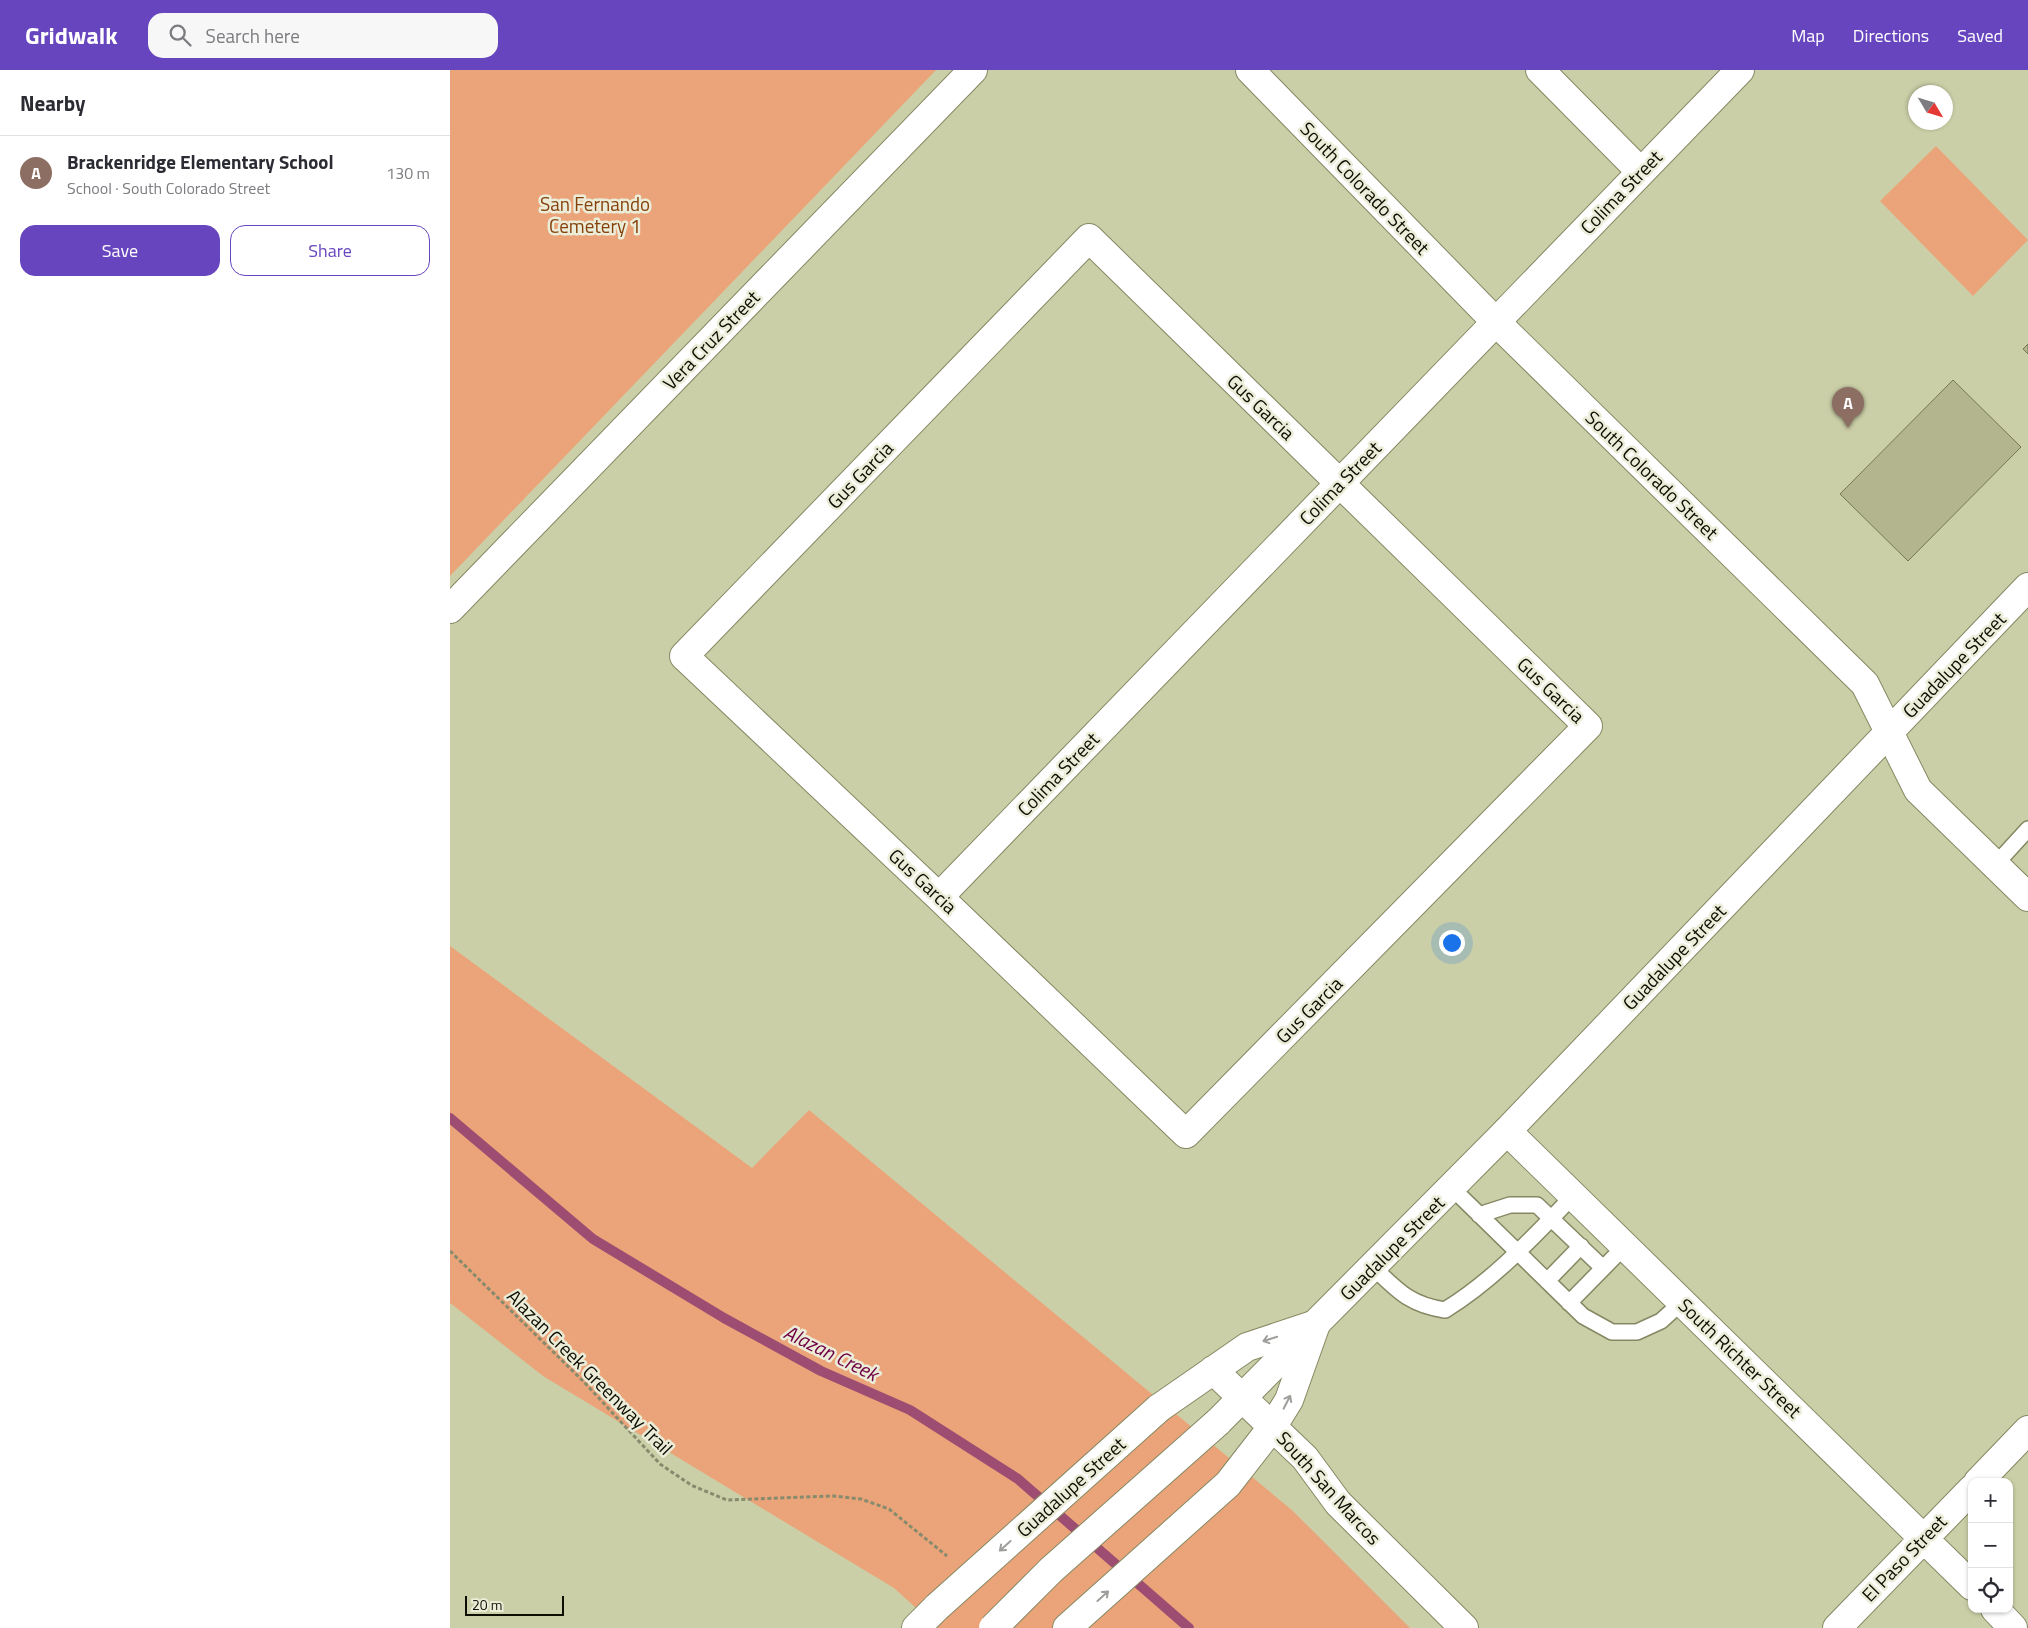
<!DOCTYPE html>
<html lang="en">
<head>
<meta charset="utf-8">
<style>
	body { margin:0; font-family:"Titillium Web",sans-serif; background:#f7f7f7; color:#2b2b33 }
	.controls { position:absolute; right:15px; bottom:15px; display:grid; overflow:hidden; border-radius:10px; box-shadow:0 1px 4px #0004 }
	.controls button { width:45px; height:45px; display:grid; place-items:center; padding:0; border:0; border-bottom:1px solid #e1e1e2; background:#fff; color:#2b2b33; font:25px sans-serif }
	.compass { position:absolute; left:1458px; top:15px; width:45px; height:45px; border-radius:50%; background:#fff; box-shadow:0 1px 4px #0004; rotate:128deg }
	.scale { position:absolute; left:15px; bottom:12px; width:99px; box-sizing:border-box; padding-left:5px; border:2px solid #0d0d02; border-top:0; font-size:14px; line-height:18px; white-space:nowrap; color:#0d0d02; -webkit-text-stroke:4px #ebedd9; paint-order:stroke }
	.you { position:absolute; left:1001px; top:872px; width:18px; height:18px; margin:-12px; border:4px solid #fff; border-radius:50%; background:#1a73e8; box-shadow:0 0 0 8px #1a73e833 }
	.badge { display:grid; place-items:center; width:32px; height:32px; border-radius:50%; background:#6745be; color:#fff; font-size:16px; font-weight:700 }
	.pin { position:absolute; translate:-50% -41px; filter:drop-shadow(0 1px 2px #0008) }
	.pin::after { content:''; position:absolute; top:26px; width:18px; height:15px; background:inherit; clip-path:polygon(0 0,100% 0,50% 100%) }
	.list { margin:0; padding:0; list-style:none }
	h2 { display:flex; justify-content:space-between; align-items:center; height:65px; margin:0; padding:0 20px; font-size:21px }
	h2 small { font-size:16px; font-weight:400; color:#7c7c81 }
	.list li { display:grid; grid-template-columns:32px 1fr auto; gap:15px; align-items:center; box-sizing:border-box; height:75px; padding:0 20px; border-top:1px solid #e1e1e2 }
	.list b { display:block; font-size:19px; white-space:nowrap }
	.list p { margin:0; font-size:16px; white-space:nowrap; color:#7c7c81 }
	.list em { font-size:16px; font-style:normal; color:#7c7c81 }
	.actions { display:flex; gap:10px; padding:15px 20px }
	.actions a { flex:1; padding:11px 0; border:1px solid #6745be; border-radius:15px; text-align:center; font-size:18px; color:#6745be }
	.actions .main { background:#6745be; color:#fff }
	.icon { flex:none; width:28px; height:28px; fill:none; stroke:currentColor; stroke-width:2; stroke-linecap:round; stroke-linejoin:round }
	.map { position:relative; flex:none; width:1578px; height:1558px; overflow:hidden }
	header { display:flex; align-items:center; gap:30px; box-sizing:border-box; height:70px; padding:0 25px; background:#6745be; color:#fff }
	header strong { font-size:24px }
	nav { display:flex; gap:28px; margin-inline-start:auto; font-size:18px }
	.search { width:350px; height:45px; background:#f7f7f7; display:flex; align-items:center; gap:12px; box-sizing:border-box; padding:0 18px; border-radius:15px; color:#7c7c81; font-size:19px }
	main { display:flex }
	aside { flex:1; background:#fff }
	.map>svg:first-child { display:block }
	.green { fill:#eba479 }
	.lines { fill:none; stroke-linecap:round; stroke-linejoin:round }
	.stream { stroke:#9d4d71; stroke-width:10 }
	.building { fill:#b2b58e; stroke:#757853 }
	.service-casing { stroke:#868863; stroke-width:18 }
	.minor-casing { stroke:#868863; stroke-width:30 }
	.secondary-casing { stroke:#868863; stroke-width:30 }
	.path { stroke:#878a6c; stroke-width:3; stroke-dasharray:4 2.5; stroke-linecap:butt }
	.service { stroke:#fff; stroke-width:15 }
	.minor { stroke:#fff; stroke-width:28 }
	.secondary { stroke:#fff; stroke-width:28 }
	.minor-bridge-casing { stroke:#868863; stroke-width:30; stroke-linecap:butt }
	.secondary-bridge-casing { stroke:#868863; stroke-width:30; stroke-linecap:butt }
	.minor-bridge { stroke:#fff; stroke-width:28 }
	.secondary-bridge { stroke:#fff; stroke-width:28 }
	.oneway { stroke:#9e9e9a }
	.labels { text-anchor:middle; stroke-width:5; stroke-linejoin:round; paint-order:stroke }
	.street-label { font-size:19px; fill:#0d0d02; stroke:#ebedd9 }
	.park-label { font-size:19px; fill:#86410b; stroke:#ebedd9 }
	.water-label { font-size:20px; font-style:italic; fill:#700045; stroke:#ebedd9 }
</style>
</head>
<body>
<header>
<strong>Gridwalk</strong>
<div class="search"><svg class="icon" aria-label="search" viewBox="0 0 24 24"><circle cx="10" cy="10" r="6"/><path d="M15 15l6 6"/></svg>Search here</div>
<nav><a>Map</a><a>Directions</a><a>Saved</a></nav>
</header>
<main>
<aside>
<h2>Nearby<small></small></h2>
<ul class="list">
<li><span class="badge" style="background:#8d6e63">A</span><div><b>Brackenridge Elementary School</b><p>School · South Colorado Street</p></div><em>130 m</em></li>
</ul>
<div class="actions"><a class="main">Save</a><a>Share</a></div>
</aside>
<div class="map">
<svg width="1578" height="1558" viewBox="0 0 1578 1558">
	<rect width="100%" height="100%" fill="#cbcfa7"/>
	<path class="green" d="M0,0H486L0,506Z
		M1486,76L1578,170L1523,226L1430,131Z
		M0,876L302,1098L359,1040L843,1441L960,1558H488L444,1518L93,1306L0,1233Z"/>
	<g class="lines">
		<path class="stream" d="M0,1048L143,1169L274,1248L371,1301L460,1340L568,1409L739,1558"/>
	</g>
	<path class="building" d="M1578,274V284L1573,279Z
		M1503,310L1571,377L1458,491L1390,424Z"/>
	<g class="lines">
		<defs>
			<path id="service" d="M1545,795L1578,759
				M1002,1118L1133,1246L1162,1262H1187L1211,1251L1232,1232
				M1029,1145L1060,1135H1087L1153,1198
				M923,1197C948,1221 960,1235 995,1240C1044,1210 1083,1167 1123,1126
				M1097,1211L1131,1176
				M1119,1233L1175,1176"/>
			<path id="minor" d="M800,0L1045,251L1415,614L1468,720L1578,827
				M1090,0L1191,102
				M639,168L1138,656L736,1064L489,827L234,586Z
				M0,539L523,0
				M489,827L1290,0
				M1057,1061L1522,1516
				M763,1300L855,1388L888,1433L1014,1558
				M709,1338L797,1277L866,1254
				M1528,1412L1578,1360
				M1545,1539L1563,1558
				M466,1558L487,1537
				M617,1558L778,1414L823,1356L839,1330L866,1254
				M1387,1558L1522,1419"/>
			<path id="secondary" d="M768,1352L1057,1061L1578,517"/>
		</defs>
		<use href="#service" class="service-casing"/>
		<use href="#minor" class="minor-casing"/>
		<use href="#secondary" class="secondary-casing"/>
		<path class="path" d="M0,1181L133,1311L210,1394L241,1415L277,1430L383,1426L411,1429L439,1439L497,1486"/>
		<use href="#service" class="service"/>
		<use href="#minor" class="minor"/>
		<use href="#secondary" class="secondary"/>
		<defs>
			<path id="minor-bridge" d="M487,1537L709,1338"/>
			<path id="secondary-bridge" d="M543,1558L601,1500L768,1352"/>
		</defs>
		<use href="#minor-bridge" class="minor-bridge-casing"/>
		<use href="#secondary-bridge" class="secondary-bridge-casing"/>
		<use href="#minor-bridge" class="minor-bridge"/>
		<use href="#secondary-bridge" class="secondary-bridge"/>
	</g>
	<defs><path id="oneway-shaft" d="M-6 0H5M1.5-3L5.5 0L1.5 3" fill="none" stroke-width="1.6" stroke-linecap="round" stroke-linejoin="round" transform="scale(1.25)"/></defs>
	<g class="oneway">
		<use href="#oneway-shaft" transform="translate(820 1269) rotate(162)"/>
		<use href="#oneway-shaft" transform="translate(837 1332) rotate(-63)"/>
		<use href="#oneway-shaft" transform="translate(555 1476) rotate(138)"/>
		<use href="#oneway-shaft" transform="translate(653 1526) rotate(-42)"/>
	</g>
	<g class="labels">
		<g class="street-label">
			<text transform="translate(915 118) rotate(46)" y="7">South Colorado Street</text>
			<text transform="translate(1171 122) rotate(-46)" y="7">Colima Street</text>
			<text transform="translate(261 270) rotate(-46)" y="7">Vera Cruz Street</text>
			<text transform="translate(811 337) rotate(44)" y="7">Gus Garcia</text>
			<text transform="translate(410 405) rotate(-46)" y="7">Gus Garcia</text>
			<text transform="translate(1202 405) rotate(44)" y="7">South Colorado Street</text>
			<text transform="translate(890 413) rotate(-46)" y="7">Colima Street</text>
			<text transform="translate(1504 595) rotate(-46)" y="7">Guadalupe Street</text>
			<text transform="translate(1101 620) rotate(44)" y="7">Gus Garcia</text>
			<text transform="translate(608 704) rotate(-46)" y="7">Colima Street</text>
			<text transform="translate(473 811) rotate(43)" y="7">Gus Garcia</text>
			<text transform="translate(1224 887) rotate(-46)" y="7">Guadalupe Street</text>
			<text transform="translate(859 940) rotate(-45)" y="7">Gus Garcia</text>
			<text transform="translate(942 1178) rotate(-45)" y="7">Guadalupe Street</text>
			<text transform="translate(1290 1288) rotate(44)" y="7">South Richter Street</text>
			<text transform="translate(140 1302) rotate(45)" y="7">Alazan Creek Greenway Trail</text>
			<text transform="translate(621 1417) rotate(-42)" y="7">Guadalupe Street</text>
			<text transform="translate(879 1418) rotate(48)" y="7">South San Marcos</text>
			<text transform="translate(1454 1488) rotate(-46)" y="7">El Paso Street</text>
		</g>
		<g class="park-label">
			<text x="145" y="141">San Fernando<tspan x="145" dy="22">Cemetery 1</tspan></text>
		</g>
		<g class="water-label">
			<text transform="translate(381 1283) rotate(26)" y="7">Alazan Creek</text>
		</g>
	</g>
</svg>
<div class="controls">
<button>+</button>
<button>−</button>
<button><svg class="icon" aria-label="locate" viewBox="0 0 24 24"><circle cx="12" cy="12" r="6"/><path d="M12 2v4M12 18v4M2 12h4M18 12h4"/></svg></button>
</div>
<svg class="compass" viewBox="-18 -18 36 36"><path d="M0-13l5 13h-10z" fill="#e53935"/><path d="M0 13l5-13h-10z" fill="#7c7c81"/></svg>
<div class="scale">20 m</div>
<div class="you"></div>
<div class="pin badge" style="left:1398px;top:358px;background:#8d6e63">A</div>
</div>
</main>
</body>
</html>
